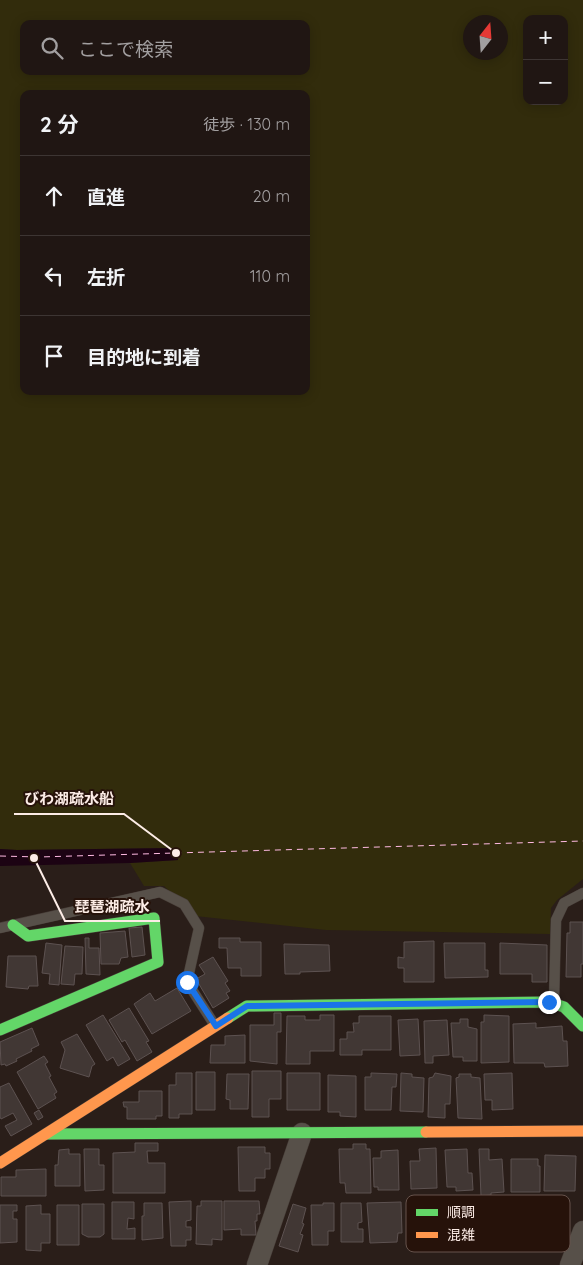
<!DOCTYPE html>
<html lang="ja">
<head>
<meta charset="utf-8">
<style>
	body { margin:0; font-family:Quicksand,"Noto Sans JP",sans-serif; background:#2d2321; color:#f1f3f6 }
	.controls { position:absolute; right:15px; top:15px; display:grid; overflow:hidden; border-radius:10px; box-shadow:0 2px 12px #0003 }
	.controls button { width:45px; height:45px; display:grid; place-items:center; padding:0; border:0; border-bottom:1px solid #3d3533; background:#201613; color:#f1f3f6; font:25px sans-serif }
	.compass { position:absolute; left:463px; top:15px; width:45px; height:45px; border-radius:50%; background:#201613; box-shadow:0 2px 12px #0003; rotate:17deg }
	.stop { position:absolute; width:15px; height:15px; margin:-11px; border:4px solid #1a73e8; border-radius:50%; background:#fff }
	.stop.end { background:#1a73e8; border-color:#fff; box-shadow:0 1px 5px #0008 }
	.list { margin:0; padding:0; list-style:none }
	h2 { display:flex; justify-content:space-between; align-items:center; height:65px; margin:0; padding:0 20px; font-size:21px }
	h2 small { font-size:16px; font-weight:400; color:#a29fa0 }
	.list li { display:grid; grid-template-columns:32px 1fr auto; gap:15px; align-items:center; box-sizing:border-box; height:80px; padding:0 20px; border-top:1px solid #3d3533 }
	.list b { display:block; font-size:19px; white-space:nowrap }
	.list em { font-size:16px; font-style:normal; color:#a29fa0 }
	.icon { flex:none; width:28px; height:28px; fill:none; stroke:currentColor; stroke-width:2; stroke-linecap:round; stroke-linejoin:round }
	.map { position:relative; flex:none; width:583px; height:1265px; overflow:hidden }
	.search { position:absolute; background:#201613; box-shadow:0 2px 12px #0003; left:20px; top:20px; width:290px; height:55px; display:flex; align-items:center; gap:12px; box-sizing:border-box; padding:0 18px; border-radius:10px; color:#a29fa0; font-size:19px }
	.panel { position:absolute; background:#201613; box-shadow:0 2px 12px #0003; left:20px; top:90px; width:290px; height:305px; border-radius:10px }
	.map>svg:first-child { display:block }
	.green { fill:#322c0c; fill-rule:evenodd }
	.water { fill:#1c0313 }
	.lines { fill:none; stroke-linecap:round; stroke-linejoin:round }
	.ferry { stroke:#ffbae3; stroke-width:1; stroke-dasharray:6 5; stroke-linecap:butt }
	.building { fill:#413734; stroke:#5d5251 }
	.lane-casing { stroke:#463c37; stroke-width:11 }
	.street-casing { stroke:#463c37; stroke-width:21 }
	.fast-casing { stroke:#463c37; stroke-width:12 }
	.slow-casing { stroke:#463c37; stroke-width:12 }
	.lane { stroke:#575049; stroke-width:10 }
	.street { stroke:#575049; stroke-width:20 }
	.fast { stroke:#63d668; stroke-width:11 }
	.slow { stroke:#ff974d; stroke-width:11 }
	.route { stroke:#1a73e8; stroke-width:6 }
	.key { fill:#26120a; stroke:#66534c; stroke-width:1 }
	.key-label { font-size:14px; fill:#fcece6 }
	.leader { fill:none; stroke:#fcece6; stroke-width:2 }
	.callout-dot { fill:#fcece6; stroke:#26120a; stroke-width:2 }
	.callout-label { font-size:15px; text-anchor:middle; font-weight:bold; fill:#fcece6; stroke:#26120a; stroke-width:4; stroke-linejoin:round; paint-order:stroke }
</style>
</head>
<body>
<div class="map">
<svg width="583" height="1265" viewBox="0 0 583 1265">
	<rect width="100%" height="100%" fill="#2a1e19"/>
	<path class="green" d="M0,0H583V879L557,900L551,908L550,934L326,930L195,916L164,886H144L130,863L178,860L176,848L17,850L0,849ZM527,19H564V101H527ZM470,22H500V52H470ZM24,24H306V71H24ZM24,94H306V391H24Z"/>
	<path class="water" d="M176,848L178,860L130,863L0,866V849L17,850Z"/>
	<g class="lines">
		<path class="ferry" d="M0,856L39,857L583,841"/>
	</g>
	<path class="building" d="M570,922H583V964H581V977H566L567,933H570Z
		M142,927L145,955L132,957L129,928Z
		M125,931L128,957L121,958L119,964H101L100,933Z
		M85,938H89V948H99L100,975L86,974Z
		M219,938H240V942H261V976H241V968H228L227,948H219Z
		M434,941V982H404V968H398V957L404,958V942Z
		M46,943L62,945L59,985L49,984L50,974L42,973Z
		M444,943H485V970H488V977L445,978Z
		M500,943L547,945V982H532V974H500Z
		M284,944L329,945L330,971L300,972V974H285Z
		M65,946L83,947L82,974H75L74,985L61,984Z
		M8,956H36L38,986H29L28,989L6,987Z
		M213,957L228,981L225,983L230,991L226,993L229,998L213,1008L196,979L205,974L199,965Z
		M177,988L191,1011L152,1034L134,1004L150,993L155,1001Z
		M129,1008L149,1041L146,1042L152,1052L137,1061L125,1040L122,1042L109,1020Z
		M274,1013H281V1032H277V1064L250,1061V1025H274Z
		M103,1015L130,1059L118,1066L113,1057L107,1061L86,1025Z
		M320,1015H334V1051H310V1064H286L287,1016H305V1020H320Z
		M484,1015L509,1016V1062L481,1063V1022H484Z
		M359,1016H391V1050H362V1055H340V1039H347V1032H354L353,1023H359Z
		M418,1019L420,1055L400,1056L398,1020Z
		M460,1019H468V1027L477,1029V1061H463V1057H453L451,1023H460Z
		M447,1020L449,1055L433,1056V1063H425L424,1021Z
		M536,1023V1028L562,1026L563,1041H567L568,1066L545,1067L544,1063H514L513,1024Z
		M32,1028L39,1045L31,1049L32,1051L16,1059L17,1061L6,1066L5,1064L1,1065L0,1042Z
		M77,1034L95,1064L92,1066L89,1077L60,1068L65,1050L61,1042Z
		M245,1035V1063H210L211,1045H225V1036Z
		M44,1056L48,1062L45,1064L51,1076L49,1077L57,1092L54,1094L56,1098L38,1109L17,1072Z
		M252,1071H281V1099H269V1117H252Z
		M196,1072H215V1110H196Z
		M176,1073H192V1114H179V1118H169V1085H176Z
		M287,1073H320V1110H287Z
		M371,1073L397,1074L396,1087H392L391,1110H365V1077H371Z
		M401,1073L412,1074V1077L424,1078L423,1112L400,1111Z
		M435,1073L451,1076L450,1104H445V1118L428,1117L429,1078L433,1077Z
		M512,1073L513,1109L492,1110V1100H485L484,1074Z
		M227,1074H249L248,1109H230V1100L226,1099Z
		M459,1074H471V1077L480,1078L482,1119L458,1118L456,1078L459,1077Z
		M328,1075L356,1076V1117L340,1116V1112H328Z
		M9,1083L32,1124L11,1136L5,1126L17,1120L13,1113L1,1119L0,1117V1087Z
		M139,1091H162V1116H156V1119H127V1107H124L123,1102H139Z
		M39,1110L43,1117L38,1120L34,1113Z
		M135,1143H158V1151H147L148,1163H165V1193H113V1153L135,1152Z
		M353,1144H366V1149H370L371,1193H346L345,1183H340L339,1149H353Z
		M238,1147H265V1153H270V1169H265V1178H255V1191H239Z
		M436,1148L437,1188L411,1189L410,1161H420L419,1149Z
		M69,1149V1154H80V1186H55V1165H58L59,1150Z
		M84,1149H99V1165H104V1190L85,1191Z
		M467,1149L468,1173H472L473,1190L456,1191V1187H447L445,1150Z
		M479,1149H489V1160L502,1159L504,1192L491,1193V1195L481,1196Z
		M398,1150L399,1190H378V1187H374L373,1158H381V1151Z
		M545,1155L576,1156L575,1191H544Z
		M511,1159H538V1166H540V1192H511Z
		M46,1169V1196H1V1177H16V1170Z
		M191,1201V1220L186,1221V1227H191V1240H186V1246H171L169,1202Z
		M201,1201H222V1240L212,1239V1245L196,1244L197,1206H201Z
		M224,1201H259L260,1214H257V1221H255L256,1235H241V1229L224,1230Z
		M112,1202H134V1219L128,1218L127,1229L135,1228V1239H112Z
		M401,1202L402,1233H398L397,1242L370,1243L367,1203Z
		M144,1203H162L163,1238L142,1240V1216H144Z
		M323,1203H334V1231H328V1245H312L311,1205H323Z
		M341,1203H361L362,1222L358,1223V1229H363V1242H341Z
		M82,1204H104V1234L100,1237H88L82,1234Z
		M293,1204L306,1208L302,1223L304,1224L300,1234L303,1235L298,1252L279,1246Z
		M0,1205H17V1211H13V1219H17V1242L0,1243Z
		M41,1205V1214H50V1243H41V1251L26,1250V1206Z
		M57,1205H79V1245H57Z"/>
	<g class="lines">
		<defs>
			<path id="lane" d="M0,928L160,892L184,904L199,928L187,982L214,1024
				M554,1001L556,920L564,903L583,893"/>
			<path id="street" d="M257,1265L302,1133
				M570,1265L583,1231"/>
			<path id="fast" d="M228,1018L247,1006L549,1002L564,1007L583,1026
				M0,1030L158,962L154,918L28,936L13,925
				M46,1134L426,1132"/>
			<path id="slow" d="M426,1132L583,1131
				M0,1163L228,1018"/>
		</defs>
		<use href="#lane" class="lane-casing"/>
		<use href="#street" class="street-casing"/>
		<use href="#fast" class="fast-casing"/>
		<use href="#slow" class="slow-casing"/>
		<use href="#lane" class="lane"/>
		<use href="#street" class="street"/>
		<use href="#fast" class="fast"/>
		<use href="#slow" class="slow"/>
	</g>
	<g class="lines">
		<path class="route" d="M187,982L216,1026L247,1006L549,1002"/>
	</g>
	<rect x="406" y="1195" width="164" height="57" rx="8" class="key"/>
	<rect x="416" y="1209" width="22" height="7" fill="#63d668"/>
	<rect x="416" y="1232" width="22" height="6" fill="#ff974d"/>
	<g class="key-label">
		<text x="447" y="1217">順調</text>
		<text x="447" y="1240">混雑</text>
	</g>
	<path class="leader" d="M176 853L124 814H14M34 858L65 921H160"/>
	<g class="callout-dot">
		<circle cx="176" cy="853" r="5"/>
		<circle cx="34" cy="858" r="5"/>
	</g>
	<g class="callout-label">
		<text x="69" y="804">びわ湖疏水船</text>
		<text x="112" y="912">琵琶湖疏水</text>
	</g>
</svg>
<div class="controls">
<button>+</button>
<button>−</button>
</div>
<svg class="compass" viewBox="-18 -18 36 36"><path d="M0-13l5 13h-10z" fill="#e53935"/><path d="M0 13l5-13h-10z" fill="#a29fa0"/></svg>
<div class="stop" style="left:187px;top:982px"></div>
<div class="stop end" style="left:549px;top:1002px"></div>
<div class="search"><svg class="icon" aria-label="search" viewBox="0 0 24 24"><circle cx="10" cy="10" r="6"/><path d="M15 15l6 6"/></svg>ここで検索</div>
<section class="panel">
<h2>2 分<small>徒歩 · 130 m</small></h2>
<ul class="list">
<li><svg class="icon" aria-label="ahead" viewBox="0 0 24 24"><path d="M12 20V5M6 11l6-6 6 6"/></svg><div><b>直進</b></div><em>20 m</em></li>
<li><svg class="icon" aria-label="left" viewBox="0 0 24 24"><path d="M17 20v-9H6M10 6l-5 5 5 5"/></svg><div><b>左折</b></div><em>110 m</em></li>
<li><svg class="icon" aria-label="arrive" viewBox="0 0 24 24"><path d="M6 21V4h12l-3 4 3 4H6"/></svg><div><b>目的地に到着</b></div></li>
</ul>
</section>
</div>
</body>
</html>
